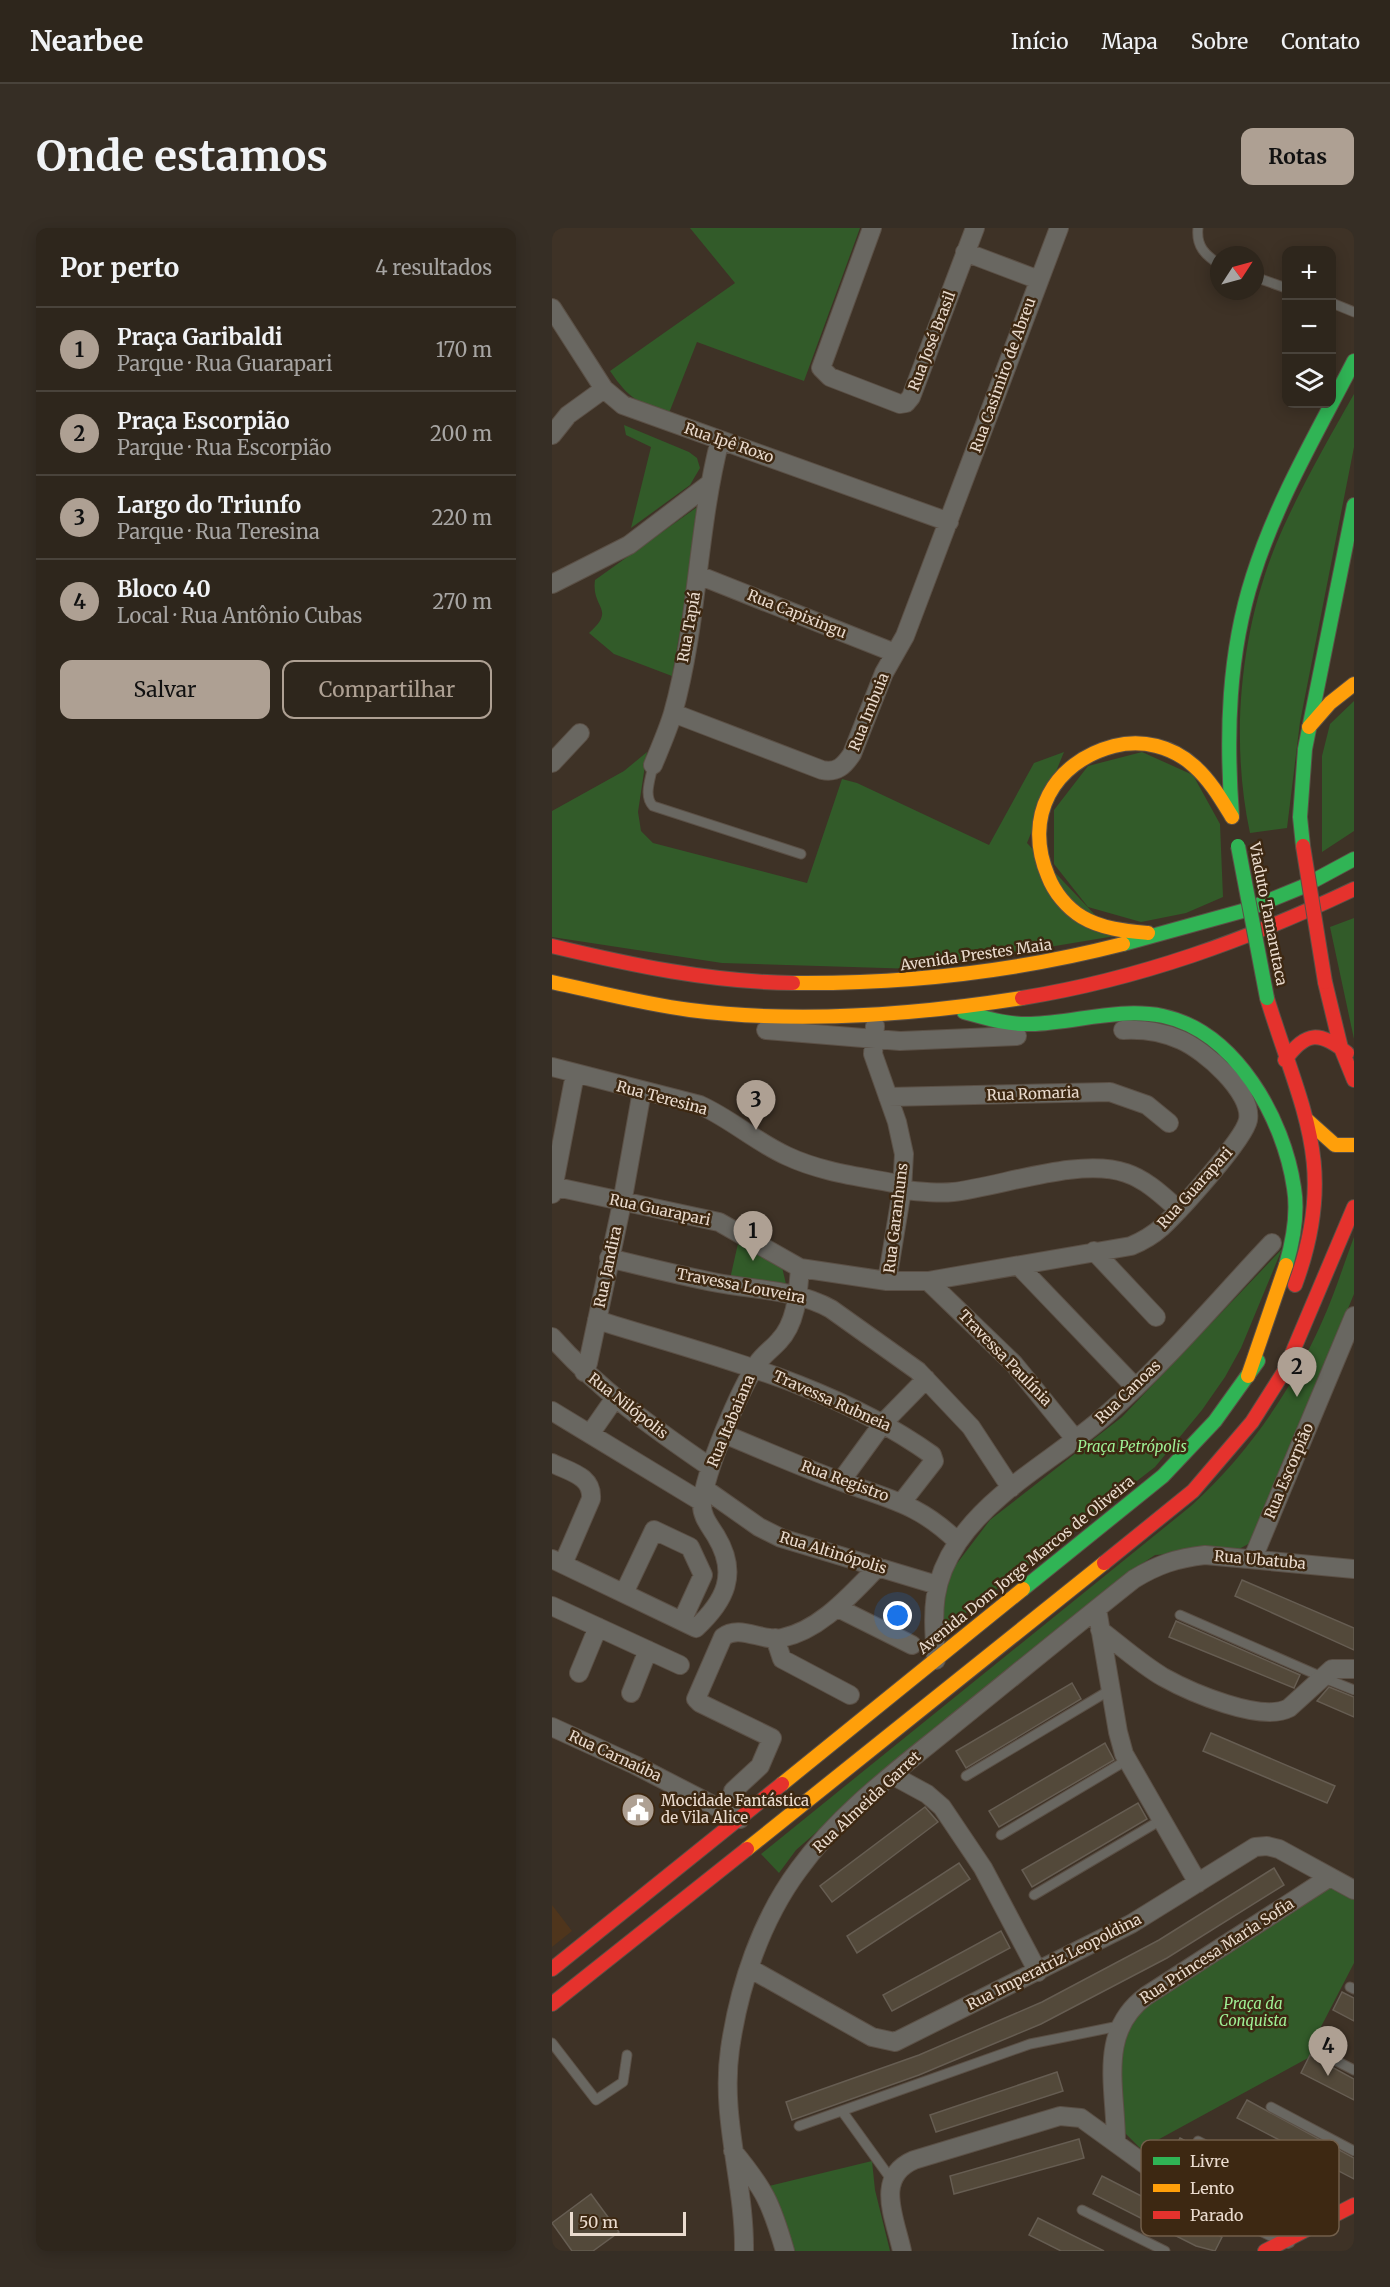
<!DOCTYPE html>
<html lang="pt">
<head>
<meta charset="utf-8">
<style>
	body { margin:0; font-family:Merriweather,serif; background:#362e25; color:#f1f3f6 }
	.controls { position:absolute; right:18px; top:18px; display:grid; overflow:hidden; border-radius:12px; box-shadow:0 3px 15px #0003 }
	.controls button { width:54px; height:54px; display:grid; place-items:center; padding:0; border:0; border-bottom:2px solid #49433b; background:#2e261c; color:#f1f3f6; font:30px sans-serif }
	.compass { position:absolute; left:658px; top:18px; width:54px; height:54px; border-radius:50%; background:#2e261c; box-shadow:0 3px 15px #0003; rotate:54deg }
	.scale { position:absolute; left:18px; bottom:15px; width:116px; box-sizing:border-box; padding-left:6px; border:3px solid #eadbce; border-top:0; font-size:16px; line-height:21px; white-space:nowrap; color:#eadbce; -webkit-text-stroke:4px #3d2812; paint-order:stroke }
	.you { position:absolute; left:346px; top:1388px; width:21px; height:21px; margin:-15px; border:4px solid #fff; border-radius:50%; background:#1a73e8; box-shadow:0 0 0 9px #1a73e833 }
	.badge { display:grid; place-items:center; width:39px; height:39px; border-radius:50%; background:#aea093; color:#111; font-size:20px; font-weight:700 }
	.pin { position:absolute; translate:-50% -50px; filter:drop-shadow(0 2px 3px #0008) }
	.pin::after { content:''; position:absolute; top:32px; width:21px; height:18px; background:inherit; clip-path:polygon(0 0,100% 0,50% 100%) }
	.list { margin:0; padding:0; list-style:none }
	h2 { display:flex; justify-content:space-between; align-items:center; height:78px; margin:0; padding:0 24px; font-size:26px }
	h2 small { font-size:20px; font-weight:400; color:#a7a5a3 }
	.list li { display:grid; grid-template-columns:39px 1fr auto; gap:18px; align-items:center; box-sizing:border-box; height:84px; padding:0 24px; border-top:2px solid #49433b }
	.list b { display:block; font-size:22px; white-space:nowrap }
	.list p { margin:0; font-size:20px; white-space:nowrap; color:#a7a5a3 }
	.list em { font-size:20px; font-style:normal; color:#a7a5a3 }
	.actions { display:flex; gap:12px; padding:18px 24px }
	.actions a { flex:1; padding:14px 0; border:2px solid #aea093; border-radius:12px; text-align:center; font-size:21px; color:#aea093 }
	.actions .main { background:#aea093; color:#111 }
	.icon { flex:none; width:33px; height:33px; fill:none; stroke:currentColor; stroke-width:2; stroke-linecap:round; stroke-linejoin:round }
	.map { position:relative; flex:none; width:802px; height:2023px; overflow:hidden; border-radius:12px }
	header { display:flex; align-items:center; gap:36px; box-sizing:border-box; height:84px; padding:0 30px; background:#2e261c; border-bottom:2px solid #49433b }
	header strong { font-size:28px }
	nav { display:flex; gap:33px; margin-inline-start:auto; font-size:21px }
	.intro { display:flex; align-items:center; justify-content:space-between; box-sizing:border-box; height:144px; padding:0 36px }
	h1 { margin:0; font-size:42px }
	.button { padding:15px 27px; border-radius:12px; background:#aea093; color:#111; font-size:21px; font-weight:700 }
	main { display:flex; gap:36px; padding:0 36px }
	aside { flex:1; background:#2e261c; border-radius:12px; box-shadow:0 3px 15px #0003 }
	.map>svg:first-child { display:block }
	.built { fill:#4f351c }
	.green { fill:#325b29 }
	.building { fill:#53493a; stroke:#665d52; stroke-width:1.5 }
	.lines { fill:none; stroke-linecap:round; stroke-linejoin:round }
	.lane-casing { stroke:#5b5046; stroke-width:11 }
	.street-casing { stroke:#5b5046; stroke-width:20 }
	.fast-casing { stroke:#5b5046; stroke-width:16 }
	.slow-casing { stroke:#5b5046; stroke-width:16 }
	.jam-casing { stroke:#5b5046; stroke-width:16 }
	.lane { stroke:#696761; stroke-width:9 }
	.street { stroke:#696761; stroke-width:18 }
	.fast { stroke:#30b455; stroke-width:14 }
	.slow { stroke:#ff9f0a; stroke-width:14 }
	.jam { stroke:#e5322d; stroke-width:14 }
	.fast-bridge-casing { stroke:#5b5046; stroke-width:16; stroke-linecap:butt }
	.jam-bridge-casing { stroke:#5b5046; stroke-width:16; stroke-linecap:butt }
	.fast-bridge { stroke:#30b455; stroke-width:14 }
	.jam-bridge { stroke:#e5322d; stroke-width:14 }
	.labels { text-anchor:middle; stroke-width:5; stroke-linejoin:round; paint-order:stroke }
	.street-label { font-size:15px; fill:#eadbce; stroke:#3d2812 }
	.park-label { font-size:15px; font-style:italic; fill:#9eef94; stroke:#3d2812 }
	.poi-label { font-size:15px; fill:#eadbce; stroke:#3d2812; text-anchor:start }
	.key { fill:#3d2812; stroke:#715e4a; stroke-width:1.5 }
	.key-label { font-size:16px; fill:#eadbce }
</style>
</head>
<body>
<header>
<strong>Nearbee</strong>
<nav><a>Início</a><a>Mapa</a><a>Sobre</a><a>Contato</a></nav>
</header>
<div class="intro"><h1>Onde estamos</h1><a class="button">Rotas</a></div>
<main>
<aside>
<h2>Por perto<small>4 resultados</small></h2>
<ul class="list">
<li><span class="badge">1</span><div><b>Praça Garibaldi</b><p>Parque · Rua Guarapari</p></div><em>170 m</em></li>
<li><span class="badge">2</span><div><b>Praça Escorpião</b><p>Parque · Rua Escorpião</p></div><em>200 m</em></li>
<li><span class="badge">3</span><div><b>Largo do Triunfo</b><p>Parque · Rua Teresina</p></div><em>220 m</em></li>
<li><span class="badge">4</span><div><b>Bloco 40</b><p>Local · Rua Antônio Cubas</p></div><em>270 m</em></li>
</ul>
<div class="actions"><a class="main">Salvar</a><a>Compartilhar</a></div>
</aside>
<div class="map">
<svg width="802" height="2023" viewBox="0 0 802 2023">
	<rect width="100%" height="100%" fill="#3e3226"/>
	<path class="built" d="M0,1677L20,1703L0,1719Z"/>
	<path class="green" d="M138,0H308L252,153L145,114L117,185C84,173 78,172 58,143L183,55Z
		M802,166V219L748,494L735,600L698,605C677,507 689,392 731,300C752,254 777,210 802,166Z
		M72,197L137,224L145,230L148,240L138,257L79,300L99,219L74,207Z
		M148,277L150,279L120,448L62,426L37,405C65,380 39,381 43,352Z
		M802,473V603L770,624V528L778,496Z
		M95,524L86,584L89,603L101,615L255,655L290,551L305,555L437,617L482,535L512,524L475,615L563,708L365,741L170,735L0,709V583L72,543Z
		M590,524L641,547L668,596L671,669L634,685L589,694L536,679L502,636V582L536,538Z
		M802,690V811L778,699Z
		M802,1009V1066L700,1314L687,1321L603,1327L576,1345L333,1544L244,1622L227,1645L209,1626L639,1278C695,1227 738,1165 769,1096C782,1068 791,1038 802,1009Z
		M187,1011L230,1039L234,1056L230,1059L178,1051Z
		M730,1021L689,1120L673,1149L650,1182L603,1239L392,1402V1364L403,1338L438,1292L570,1189Z
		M775,1658L802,1669V1735L757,1822L759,1824L756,1830L589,1921L572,1904L566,1818L587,1782Z
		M320,1933L323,1962L338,2023H237L217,1958Z"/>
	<path class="building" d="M690,1352L802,1400V1422L683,1368Z
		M624,1393L748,1447L742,1460L617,1409Z
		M520,1455L529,1471L414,1540L404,1523Z
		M777,1459L802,1469V1489L765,1473Z
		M659,1505L783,1558L775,1575L651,1523Z
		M553,1515L562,1532L447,1599L437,1583Z
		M586,1575L595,1591L480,1659L470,1642Z
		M373,1579L386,1594L280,1674L268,1658Z
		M407,1635L418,1651L305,1725L295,1708Z
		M722,1640L732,1657L615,1730L489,1796L367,1847L240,1892L234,1874L367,1827L490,1774L607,1712Z
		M449,1703L458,1720L340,1783L331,1767Z
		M790,1764L802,1770V1793L781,1782Z
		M758,1827L802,1851V1872L749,1845Z
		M505,1844L511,1863L384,1904L378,1887Z
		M695,1872L802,1930V1951L685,1890Z
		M628,1910L746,1974L738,1990L618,1928Z
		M527,1911L532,1930L402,1966L398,1948Z
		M550,1948L670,2009L663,2023L644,2018L541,1966Z
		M39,1966L67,2004L41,2023H20L0,1995Z
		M486,1990L552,2023H509L477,2007Z"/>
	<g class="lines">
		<defs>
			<path id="lane" d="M646,0C644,18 653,27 667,36
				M703,49L734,60
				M780,75L802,84
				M101,537C99,550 91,568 101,578L249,626
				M628,1387L770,1449
				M777,1452L802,1462
				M414,1548L558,1462
				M449,1607L575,1532
				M482,1667L609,1592
				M798,1759L802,1761
				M0,1815L44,1872L71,1854L75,1827
				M763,1822L802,1842
				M719,1879L802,1923
				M290,1883L339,1951
				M247,1898L478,1816L567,1798
				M646,1913L780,1983
				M530,1982L613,2023"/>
			<path id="street" d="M320,0L269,140L278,149L348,176L354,175L359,169L423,0
				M413,24L487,52
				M0,80L52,161L71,177L397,294
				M0,207L16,187L52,161
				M146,347L343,425
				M0,356L77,317L156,257
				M121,485L270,542C285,545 292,538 300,526L332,445L353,408L507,0
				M0,535L28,505
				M101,537C108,520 116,502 121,485C146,396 145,301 168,212
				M323,798L321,826L345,894L352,926L350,962L335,1053
				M214,802L348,813L465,808
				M0,839L148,877C179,891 204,914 235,928C271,945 312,949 351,957
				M336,869L558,864L595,877L617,895
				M0,958L167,994L248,1040L335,1053H376L579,1018C591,1013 601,1007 610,999C627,983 692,912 696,892C701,864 652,822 629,812C611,804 589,801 571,802
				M350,962C367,963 384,966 401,964C451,958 528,929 574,945C595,952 611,968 627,982
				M0,966L23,846
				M542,1023L604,1089
				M57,1030C94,1039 130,1048 166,1055C204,1062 245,1062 279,1081L366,1143L419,1199L459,1260
				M467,1038L583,1159
				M376,1053L462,1136L524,1212
				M45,1092C160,1128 281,1156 380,1227L382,1233L350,1274
				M0,1109C46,1161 101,1200 158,1239
				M32,1144L36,1135L70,975L90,863
				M0,1183L150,1274
				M38,1206L63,1170
				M172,1206C211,1222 249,1239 288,1253C338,1272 366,1275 406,1314
				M0,1235C18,1244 41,1248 39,1271L11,1336
				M289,1253L332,1194L374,1151
				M153,1261L207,1299L229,1310L385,1357
				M701,1330L802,1088
				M0,1331L144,1400C173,1373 187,1346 164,1308C158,1298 149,1288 150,1275C153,1244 187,1163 205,1136C211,1127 220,1121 227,1113C245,1094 246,1064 248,1040
				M72,1365L102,1302L138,1319L151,1347L130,1393
				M0,1378L128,1437
				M286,1380L360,1417
				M545,1381L566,1504L572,1526L646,1655
				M548,1402C569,1418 589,1436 611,1449C638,1464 709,1495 737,1480L780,1441H802
				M223,1410L230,1431L298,1467
				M384,1432C381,1384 378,1356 406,1314C443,1260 507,1229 555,1186C613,1135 666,1072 720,1015
				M27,1445L46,1399
				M79,1465L96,1422
				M0,1499L83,1537L188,1591
				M340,1547L375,1566L390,1579L431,1640L486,1744
				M181,1563L208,1538L220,1510L148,1475L144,1471L171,1409C187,1396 211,1414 230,1410C269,1402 299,1366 326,1339
				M197,1740L320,1809L343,1814L579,1696L703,1619L715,1618L727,1621L802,1662
				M564,1914C564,1861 545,1804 594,1768L778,1649
				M181,1923C213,1962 219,1975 233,2023
				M192,2023C193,1955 168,1890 178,1821C187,1758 209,1692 247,1641C287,1586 343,1544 395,1502C457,1452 519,1401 582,1351C605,1337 625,1330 653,1327L802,1341
				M350,2023C343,1990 322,1949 362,1932L508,1888L529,1890L616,1953L735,2011"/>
			<path id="fast" d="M680,588C674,507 676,426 701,348C725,272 766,203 802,133
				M751,618L748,589L753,521L802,277
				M571,716L694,682L750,659L802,631
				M412,784C434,790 455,797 479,796C522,795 567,779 611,788C684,804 732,891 742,960C746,984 741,1013 734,1037
				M471,1361L611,1248L663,1193L706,1133"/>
			<path id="slow" d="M757,499L778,475L802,456
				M596,705C574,703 550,701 530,689C515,680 502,664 496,648C471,589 501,534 562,518C590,511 620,518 642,538C658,552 669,571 680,589
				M0,754C46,764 92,776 138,782C247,796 362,787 470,770
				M241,755C353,756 462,744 571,716
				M755,892L783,917H802
				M696,1148L734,1037
				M230,1556L471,1361
				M195,1621L552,1335"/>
			<path id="jam" d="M0,718C79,737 159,754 241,755
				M773,754L789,820L802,852
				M470,770C587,751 695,712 802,661
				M715,770C749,881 787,938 743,1057
				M733,832C754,803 768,803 795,825
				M552,1335L641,1263L700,1194L733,1142L802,979
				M0,1741L230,1556
				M0,1776L195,1621
				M713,2023L802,1977"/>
		</defs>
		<use href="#lane" class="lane-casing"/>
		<use href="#street" class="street-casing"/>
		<use href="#fast" class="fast-casing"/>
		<use href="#slow" class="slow-casing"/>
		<use href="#jam" class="jam-casing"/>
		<use href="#lane" class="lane"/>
		<use href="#street" class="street"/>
		<use href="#fast" class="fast"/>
		<use href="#slow" class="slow"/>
		<use href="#jam" class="jam"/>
		<defs>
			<path id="fast-bridge" d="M686,618L715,770"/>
			<path id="jam-bridge" d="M751,618L773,754"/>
		</defs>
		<use href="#fast-bridge" class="fast-bridge-casing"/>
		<use href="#jam-bridge" class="jam-bridge-casing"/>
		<use href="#fast-bridge" class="fast-bridge"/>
		<use href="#jam-bridge" class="jam-bridge"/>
	</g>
	<defs>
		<symbol id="civic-disc" viewBox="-11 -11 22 22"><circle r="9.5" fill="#aea093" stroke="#3d2812"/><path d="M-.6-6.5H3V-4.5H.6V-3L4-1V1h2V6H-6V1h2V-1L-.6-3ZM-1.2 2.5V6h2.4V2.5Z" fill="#fff"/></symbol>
	</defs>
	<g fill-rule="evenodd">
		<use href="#civic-disc" x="67" y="1563" width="38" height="38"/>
	</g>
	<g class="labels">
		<g class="street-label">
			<text transform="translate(380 113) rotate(-69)" y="5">Rua José Brasil</text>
			<text transform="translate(451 147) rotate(-70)" y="5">Rua Casimiro de Abreu</text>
			<text transform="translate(177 215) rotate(19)" y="5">Rua Ipê Roxo</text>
			<text transform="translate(245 386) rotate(22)" y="5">Rua Capixingu</text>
			<text transform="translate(137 399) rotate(-80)" y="5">Rua Tapiá</text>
			<text transform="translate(317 484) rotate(-68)" y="5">Rua Imbuia</text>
			<text transform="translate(716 686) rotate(79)" y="5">Viaduto Tamarutaca</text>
			<text transform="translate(424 727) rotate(-8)" y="5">Avenida Prestes Maia</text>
			<text transform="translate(481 866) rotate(-2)" y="5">Rua Romaria</text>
			<text transform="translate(110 870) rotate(15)" y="5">Rua Teresina</text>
			<text transform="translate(643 960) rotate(-48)" y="5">Rua Guarapari</text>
			<text transform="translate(108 982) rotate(12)" y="5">Rua Guarapari</text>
			<text transform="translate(344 990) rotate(-83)" y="5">Rua Garanhuns</text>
			<text transform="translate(56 1039) rotate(-78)" y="5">Rua Jandira</text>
			<text transform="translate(189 1058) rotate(11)" y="5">Travessa Louveira</text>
			<text transform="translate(453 1130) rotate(46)" y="5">Travessa Paulínia</text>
			<text transform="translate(576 1164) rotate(-44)" y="5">Rua Canoas</text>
			<text transform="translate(280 1173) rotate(24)" y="5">Travessa Rubneia</text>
			<text transform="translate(76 1178) rotate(38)" y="5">Rua Nilópolis</text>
			<text transform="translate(179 1193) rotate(-67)" y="5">Rua Itabaiana</text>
			<text transform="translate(737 1243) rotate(-67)" y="5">Rua Escorpião</text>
			<text transform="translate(293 1253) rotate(20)" y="5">Rua Registro</text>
			<text transform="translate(281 1325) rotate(17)" y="5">Rua Altinópolis</text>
			<text transform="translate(708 1332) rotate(5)" y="5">Rua Ubatuba</text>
			<text transform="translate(474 1337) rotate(-39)" y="5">Avenida Dom Jorge Marcos de Oliveira</text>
			<text transform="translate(63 1528) rotate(25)" y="5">Rua Carnaúba</text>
			<text transform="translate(315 1574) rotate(-43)" y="5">Rua Almeida Garret</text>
			<text transform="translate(665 1723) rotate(-33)" y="5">Rua Princesa Maria Sofia</text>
			<text transform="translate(502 1734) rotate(-27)" y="5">Rua Imperatriz Leopoldina</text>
		</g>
		<g class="park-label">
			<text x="580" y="1224">Praça Petrópolis</text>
			<text x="701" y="1781">Praça da<tspan x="701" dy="17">Conquista</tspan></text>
		</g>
		<g class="poi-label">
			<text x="109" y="1578">Mocidade Fantástica<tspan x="109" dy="17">de Vila Alice</tspan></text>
		</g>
	</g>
	<rect x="589" y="1912" width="198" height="96" rx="9" class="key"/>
	<rect x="601" y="1929" width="27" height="8" fill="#30b455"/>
	<rect x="601" y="1956" width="27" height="8" fill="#ff9f0a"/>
	<rect x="601" y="1983" width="27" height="8" fill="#e5322d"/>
	<g class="key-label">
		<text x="638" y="1939">Livre</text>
		<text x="638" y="1966">Lento</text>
		<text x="638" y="1993">Parado</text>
	</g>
</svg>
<div class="controls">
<button>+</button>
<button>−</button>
<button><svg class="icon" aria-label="layers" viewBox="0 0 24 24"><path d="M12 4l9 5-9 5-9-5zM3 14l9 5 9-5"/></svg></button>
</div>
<svg class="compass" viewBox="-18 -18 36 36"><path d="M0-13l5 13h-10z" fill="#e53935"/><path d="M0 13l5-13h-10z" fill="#a7a5a3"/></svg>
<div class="scale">50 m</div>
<div class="you"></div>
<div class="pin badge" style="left:201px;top:1033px">1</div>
<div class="pin badge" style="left:745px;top:1169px">2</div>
<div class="pin badge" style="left:204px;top:902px">3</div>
<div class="pin badge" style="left:776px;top:1848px">4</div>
</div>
</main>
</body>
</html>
